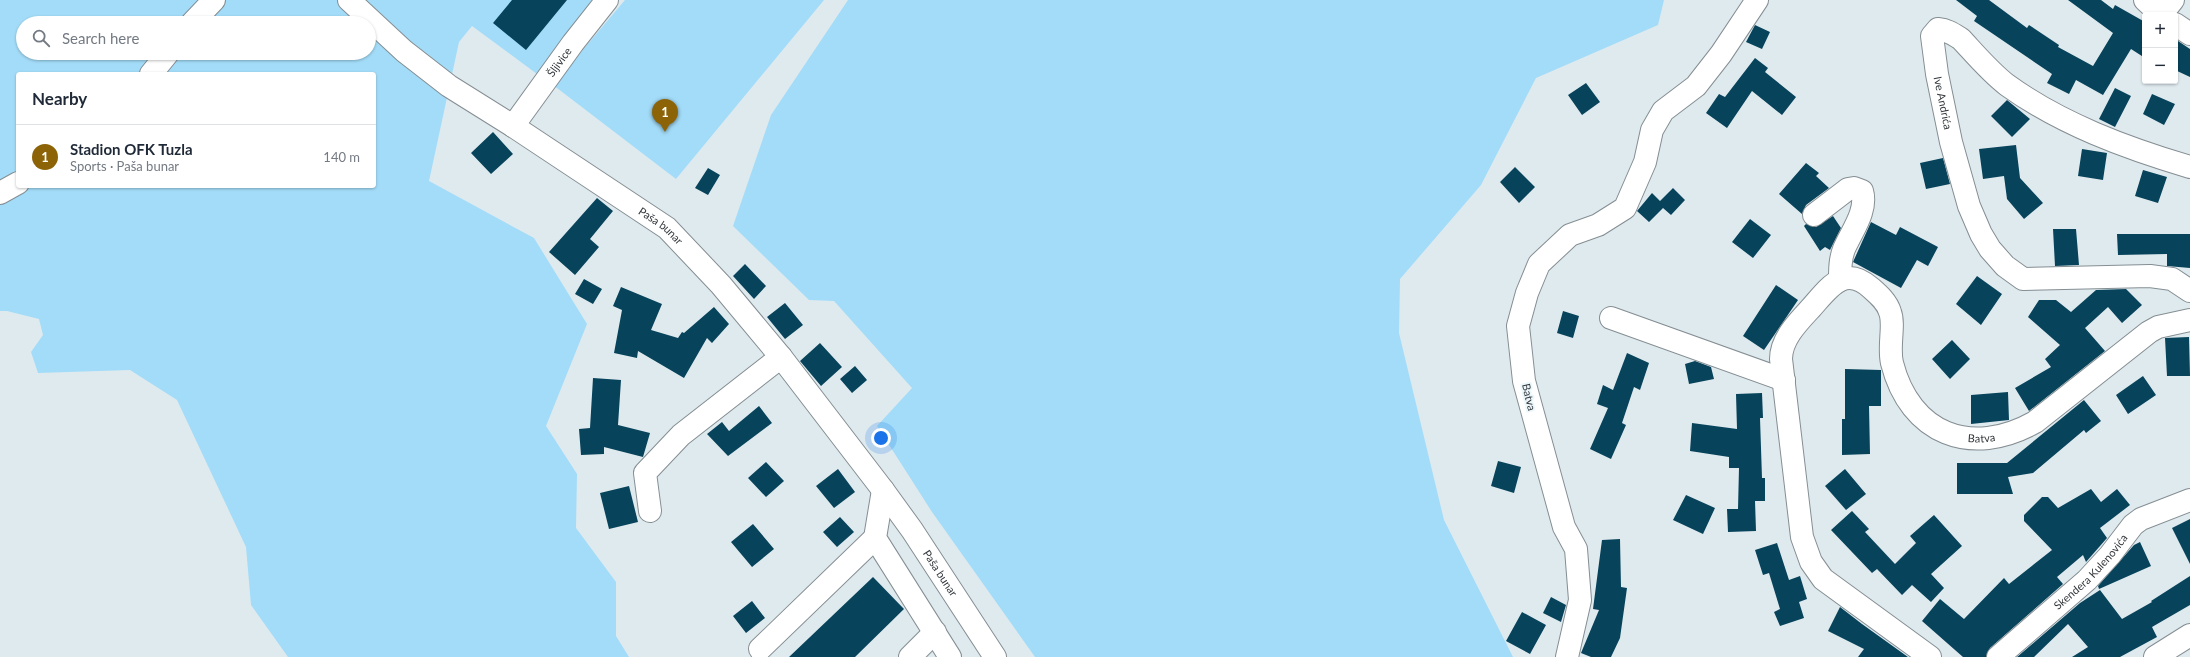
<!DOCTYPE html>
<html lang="en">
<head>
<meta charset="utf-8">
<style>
	body { margin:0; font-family:Lato,sans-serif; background:#f6f6f7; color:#1f2937 }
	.controls { position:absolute; right:12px; top:12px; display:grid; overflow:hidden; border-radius:4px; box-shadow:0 1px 3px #0004 }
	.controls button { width:36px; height:36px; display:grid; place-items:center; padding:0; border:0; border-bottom:1px solid #e0e1e3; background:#fff; color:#1f2937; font:20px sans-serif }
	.you { position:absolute; left:881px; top:438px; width:14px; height:14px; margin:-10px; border:3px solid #fff; border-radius:50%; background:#1a73e8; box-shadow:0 0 0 6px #1a73e833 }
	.badge { display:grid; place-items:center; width:26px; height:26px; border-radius:50%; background:#8c6306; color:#fff; font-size:13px; font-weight:700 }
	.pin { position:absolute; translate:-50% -33px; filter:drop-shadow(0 1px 2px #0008) }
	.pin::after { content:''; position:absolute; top:21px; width:14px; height:12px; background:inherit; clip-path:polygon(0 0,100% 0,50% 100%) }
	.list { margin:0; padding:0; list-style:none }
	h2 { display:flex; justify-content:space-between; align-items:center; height:52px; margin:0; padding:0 16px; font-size:17px }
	h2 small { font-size:13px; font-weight:400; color:#747a83 }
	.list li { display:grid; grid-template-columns:26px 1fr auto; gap:12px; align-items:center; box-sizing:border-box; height:64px; padding:0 16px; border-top:1px solid #e0e1e3 }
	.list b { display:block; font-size:15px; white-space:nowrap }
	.list p { margin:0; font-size:13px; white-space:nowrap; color:#747a83 }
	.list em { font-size:13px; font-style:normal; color:#747a83 }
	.icon { flex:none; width:22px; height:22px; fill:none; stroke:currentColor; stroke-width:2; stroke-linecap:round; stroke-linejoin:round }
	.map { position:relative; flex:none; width:2190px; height:657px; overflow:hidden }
	.search { position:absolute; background:#fff; box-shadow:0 1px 3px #0004; left:16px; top:16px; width:360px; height:44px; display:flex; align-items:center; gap:10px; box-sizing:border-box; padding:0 14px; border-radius:22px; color:#747a83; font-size:15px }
	.panel { position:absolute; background:#fff; box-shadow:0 1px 3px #0004; left:16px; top:72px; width:360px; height:116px; border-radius:4px }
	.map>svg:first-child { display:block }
	.green { fill:#a3dcf8; fill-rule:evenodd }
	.building { fill:#07435a }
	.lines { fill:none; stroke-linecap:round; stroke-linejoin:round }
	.minor-casing { stroke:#848e93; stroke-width:24 }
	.minor { stroke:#fff; stroke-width:22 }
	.labels { text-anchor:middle; stroke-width:4; stroke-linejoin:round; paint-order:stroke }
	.street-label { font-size:11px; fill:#34383b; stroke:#ecf7fc }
</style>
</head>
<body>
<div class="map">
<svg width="2190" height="657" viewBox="0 0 2190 657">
	<rect width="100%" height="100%" fill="#dfeaef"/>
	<path class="green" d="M0,0H597L537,74L472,26L459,42L429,181L534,238L587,324L546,426L577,474L576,528L616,582V636L629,657H288L251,605L246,547L177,400L130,370L38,373L31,352L43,335L39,319L7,311H0ZM23,23H369V53H23ZM18,74H374V186H18Z
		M625,0H824L676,179L553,85Z
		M848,0H1664L1658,25L1536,78L1481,185L1400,279L1399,333L1444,520L1513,657H1035L932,512L877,426L912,388L834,301L809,300L733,226L771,115Z"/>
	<path class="building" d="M512,0H567L526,50L493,23Z
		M1956,0H1989L2027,28L2029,25L2059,45L2058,47L2093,66L2113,33L2068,0H2101L2113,9L2115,5L2145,22V58L2131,49L2103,95L2076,80L2069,94L2047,83L2052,74L1974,21L1977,16Z
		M1755,25L1770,32L1762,49L1746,42Z
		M2175,39L2190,49V77L2175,70Z
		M1755,58L1768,68L1765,72L1796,97L1782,115L1752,91L1727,128L1706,113L1719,94L1725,97Z
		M1586,83L1600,102L1582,115L1568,95Z
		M2115,88L2131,96L2115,127L2099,119Z
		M2152,94L2175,104L2164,125L2143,114Z
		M2007,100L2030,119L2012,137L1991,116Z
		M493,132L513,154L491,174L471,153Z
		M2016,145L2020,178L2043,203L2024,219L2007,199L2004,176L1983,179L1979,149Z
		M2082,149L2107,153L2103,180L2078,176Z
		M1943,158L1950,184L1926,189L1920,163Z
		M1806,163L1819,173L1816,176L1829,188L1806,205L1802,214L1779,194Z
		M1515,167L1535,187L1519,203L1500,182Z
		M708,168L720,175L708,195L695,188Z
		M2143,170L2167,177L2158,203L2135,196Z
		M1673,188L1685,200L1671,215L1663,208L1649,222L1637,211L1652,193L1660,201Z
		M597,198L613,211L590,239L599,247L575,275L549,252Z
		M1833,216L1841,228L1830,250L1825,247L1820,251L1804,226L1806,224L1816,227Z
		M1750,219L1771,235L1753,258L1732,242Z
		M1871,222L1896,235L1900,227L1938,247L1928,266L1917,260L1901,288L1853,262Z
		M2053,229H2076L2079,265L2055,266Z
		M2117,234H2190V268L2167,266V254L2118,255Z
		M745,264L766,286L754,299L733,276Z
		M1977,276L2002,294L1981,325L1956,304Z
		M584,279L602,289L593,304L575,294Z
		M1776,285L1798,300L1764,350L1743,336Z
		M621,287L662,304L651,330L678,338L682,332L684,333L714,307L729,324L712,343L707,338L684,378L638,351L637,358L614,353L622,310L613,306Z
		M2126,289L2142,305L2122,323L2108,307L2085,328L2105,351L2029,411L2015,388L2051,367L2045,359L2060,345L2028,317L2039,300H2056L2071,312L2096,290Z
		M785,303L803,325L785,339L767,317Z
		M1563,311L1579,316L1573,338L1557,333Z
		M2189,337L2190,376H2167L2165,338Z
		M1952,340L1970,359L1950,379L1932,359Z
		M820,343L842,367L821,386L800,361Z
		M1627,353L1649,363L1640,390L1634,387L1622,423L1626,425L1611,459L1590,449L1608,408L1597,404L1603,385L1613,390Z
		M1695,361L1711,367L1714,379L1689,384L1685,364Z
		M855,366L867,380L852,393L840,379Z
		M1845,369L1881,370V406H1869L1870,454L1842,455V419H1845Z
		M2143,376L2156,395L2128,414L2116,395Z
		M593,378L621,380L618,425L650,433L643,457L604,447V454L581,455L579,429L590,428Z
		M2008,392L2009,420L1971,424V395Z
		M1762,393L1763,418H1760L1762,478H1765V501H1755L1756,531L1728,532L1727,509H1738L1739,468H1729V457L1690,451L1692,423L1737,429L1736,394Z
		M2084,400L2101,421L2086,433L2084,430L2033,473L2008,477L2013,494H1957V463H2007Z
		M759,406L772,423L728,456L707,434L722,422L729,431Z
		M1498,461L1521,467L1514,493L1491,486Z
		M766,462L784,481L766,497L748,478Z
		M838,469L855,492L834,508L816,486Z
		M1845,469L1866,494L1846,510L1825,486Z
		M629,486L638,522L609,529L600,493Z
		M2091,489L2101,502L2117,489L2130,505L2100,528L2107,538L2086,562L2083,555L2057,577L2063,584L1990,648L1986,657H1963L1922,621L1940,599L1964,619L2004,578L2009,584L2052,550L2024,521V515L2042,497H2048L2058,508Z
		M1686,495L1715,508L1703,534L1673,520Z
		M1852,511L1869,529L1865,532L1895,564L1916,543L1910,536L1934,515L1962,546L1931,574L1944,588L1931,602L1912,585L1902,595L1877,569L1872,573L1831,530Z
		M840,517L854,532L837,547L823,532Z
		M2190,519V564L2172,528Z
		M753,524L774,549L752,567L731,542Z
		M1620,539L1621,587L1627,588L1620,638L1611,657H1591L1581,653L1599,610L1593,609L1602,540Z
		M2140,542L2151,566L2099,589L2098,586L2134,545Z
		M1777,543L1789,580L1800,576L1807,599L1799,602L1804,618L1780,626L1774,612L1780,609L1769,573L1763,575L1755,550Z
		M2190,576V605L2152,627L2157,637L2120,657H2072L2088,647L2068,624L2034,657H2017L2080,603L2100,590L2122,619L2152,602L2151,601Z
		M873,577L904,609L855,657H789Z
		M1551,597L1566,605L1561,622L1543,613Z
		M752,601L765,618L746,633L733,616Z
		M1840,607L1862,624L1908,657H1858L1864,649L1828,631Z
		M1522,612L1546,625L1530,654L1506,641Z"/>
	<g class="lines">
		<defs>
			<g id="minor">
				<path id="s1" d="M349,0L404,51L449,86L513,126L667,228L721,285L781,357L883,490L912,530L995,657"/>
				<path d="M2145,0L2161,15"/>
				<path d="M2161,15L2173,0"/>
				<path d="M192,23L214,0"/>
				<path d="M2175,24L2190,34"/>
				<path d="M151,74L168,53"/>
				<path id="s2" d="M513,126L573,43L607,0"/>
				<path id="s3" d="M2190,167C2126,148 2061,124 2007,85C1990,72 1975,54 1961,39C1953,34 1948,30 1938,29L1932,36L1937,74L1951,142L1969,206L1981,234L1990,249L2005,266L2023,279L2150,276L2172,279L2190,291"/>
				<path d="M0,193L18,183"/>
				<path d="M1814,215L1848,189L1854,188L1862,191C1868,211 1851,232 1844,249C1840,259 1840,270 1840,280"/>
				<path d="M1611,318L1784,380"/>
				<path d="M883,490L875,538L950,657"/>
				<path d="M650,511L645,473L681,435L781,357"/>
				<path d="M760,649L875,538"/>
				<path d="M910,657L935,632"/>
				<path d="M1567,657L1580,600L1576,549L1564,527L1524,381L1518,326L1527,293L1539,264L1570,235L1598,225L1625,208L1645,162L1652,130L1663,111L1696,86L1721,54L1757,0"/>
				<path id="s4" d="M1930,657L1823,579L1811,562L1802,537L1781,359C1781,339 1798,322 1811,308C1829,288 1844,264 1871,288C1879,295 1887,302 1890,312C1895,325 1888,346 1892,363C1910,434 1971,458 2035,422L2149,332L2158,327L2190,320"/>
				<path id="s5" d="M1998,657L2087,580L2110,555L2133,525L2141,519L2190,500"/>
				<path d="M2155,657L2190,635"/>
			</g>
		</defs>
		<use href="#minor" class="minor-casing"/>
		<use href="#minor" class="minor"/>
	</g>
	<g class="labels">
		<g class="street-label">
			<text dy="4" stroke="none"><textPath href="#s2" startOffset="79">Šljivice</textPath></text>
			<text dy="4" stroke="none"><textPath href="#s3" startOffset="369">Ive Andrića</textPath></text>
			<text dy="4" stroke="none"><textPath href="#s1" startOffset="386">Paša bunar</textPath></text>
			<text transform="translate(1529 397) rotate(77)" y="4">Batva</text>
			<text dy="4" stroke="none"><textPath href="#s4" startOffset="704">Batva</textPath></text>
			<text dy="4" stroke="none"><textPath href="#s5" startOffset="126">Skendera Kulenovića</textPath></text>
			<text dy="4" stroke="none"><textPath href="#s1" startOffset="833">Paša bunar</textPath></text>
		</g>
	</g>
</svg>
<div class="controls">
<button>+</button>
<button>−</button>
</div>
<div class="you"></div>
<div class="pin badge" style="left:665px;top:132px">1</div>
<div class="search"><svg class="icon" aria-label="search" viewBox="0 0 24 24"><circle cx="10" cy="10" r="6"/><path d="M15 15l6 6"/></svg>Search here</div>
<section class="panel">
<h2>Nearby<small></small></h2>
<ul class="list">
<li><span class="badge">1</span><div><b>Stadion OFK Tuzla</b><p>Sports · Paša bunar</p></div><em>140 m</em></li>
</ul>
</section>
</div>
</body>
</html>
